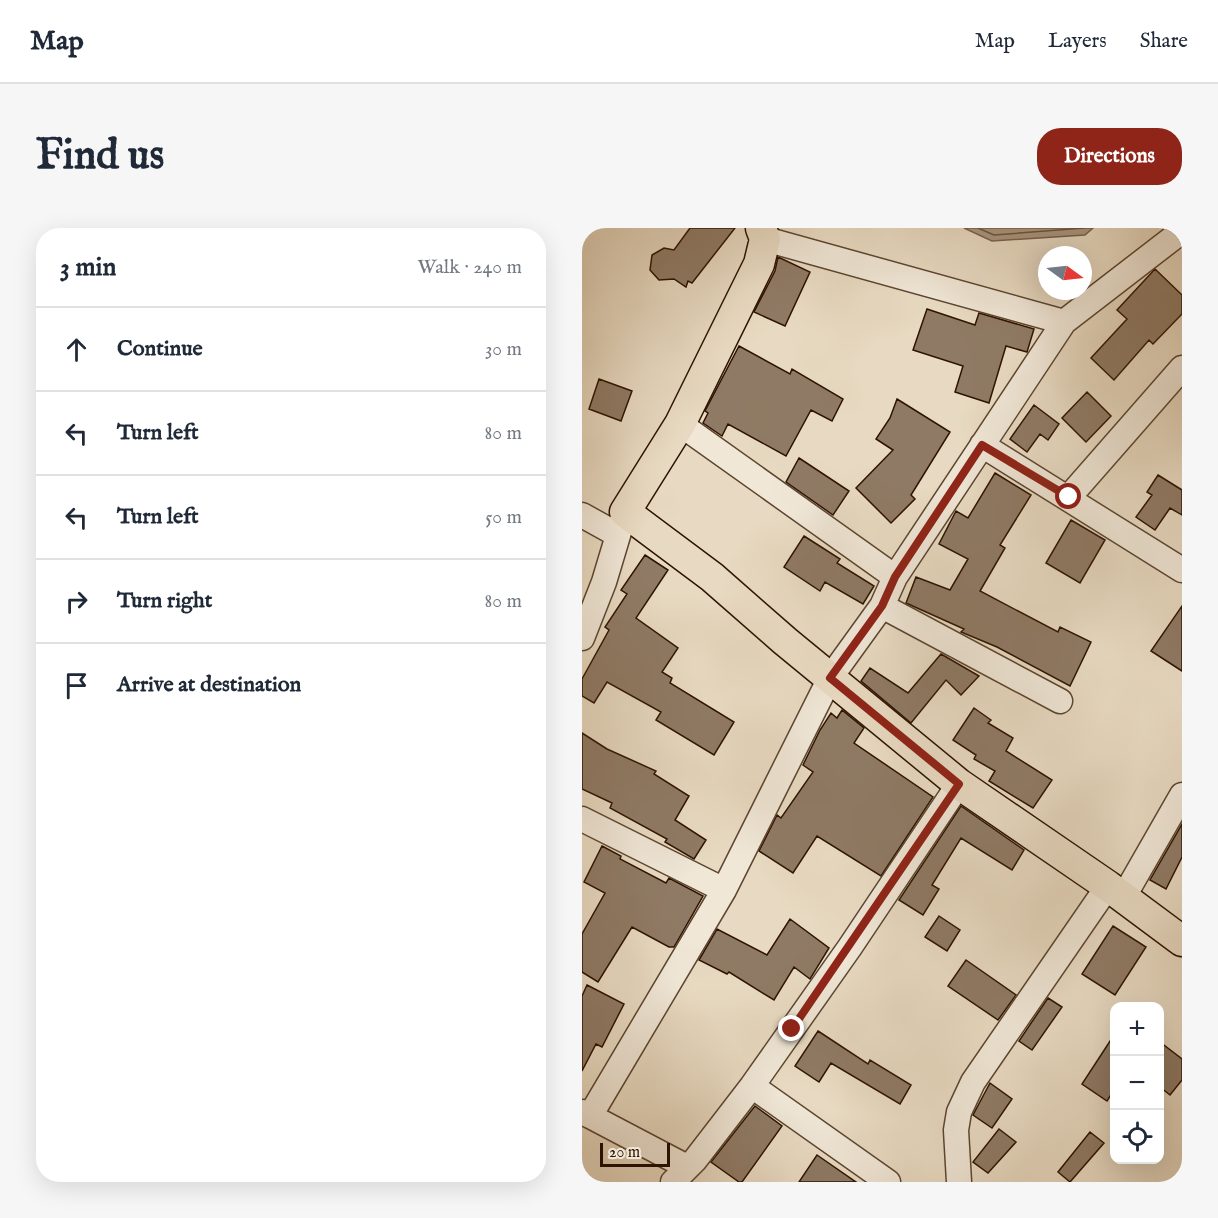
<!DOCTYPE html>
<html lang="en">
<head>
<meta charset="utf-8">
<style>
	body { margin:0; font-family:"IM FELL English",serif; background:#f6f6f7; color:#1f2937 }
	.controls { position:absolute; right:18px; bottom:18px; display:grid; overflow:hidden; border-radius:12px; box-shadow:0 6px 24px #0002 }
	.controls button { width:54px; height:54px; display:grid; place-items:center; padding:0; border:0; border-bottom:2px solid #e0e1e3; background:#fff; color:#1f2937; font:30px sans-serif }
	.compass { position:absolute; left:456px; top:18px; width:54px; height:54px; border-radius:50%; background:#fff; box-shadow:0 6px 24px #0002; rotate:105deg }
	.scale { position:absolute; left:18px; bottom:15px; width:70px; box-sizing:border-box; padding-left:6px; border:3px solid #2e1300; border-top:0; font-size:16px; line-height:21px; white-space:nowrap; color:#2e1300; -webkit-text-stroke:4px #f0e7d7; paint-order:stroke }
	.stop { position:absolute; width:18px; height:18px; margin:-14px; border:4px solid #8f2418; border-radius:50%; background:#fff }
	.stop.end { background:#8f2418; border-color:#fff; box-shadow:0 2px 6px #0008 }
	.list { margin:0; padding:0; list-style:none }
	h2 { display:flex; justify-content:space-between; align-items:center; height:78px; margin:0; padding:0 24px; font-size:26px }
	h2 small { font-size:20px; font-weight:400; color:#747a83 }
	.list li { display:grid; grid-template-columns:39px 1fr auto; gap:18px; align-items:center; box-sizing:border-box; height:84px; padding:0 24px; border-top:2px solid #e0e1e3 }
	.list b { display:block; font-size:22px; white-space:nowrap }
	.list em { font-size:20px; font-style:normal; color:#747a83 }
	.icon { flex:none; width:33px; height:33px; fill:none; stroke:currentColor; stroke-width:2; stroke-linecap:round; stroke-linejoin:round }
	.map { position:relative; flex:none; width:600px; height:954px; overflow:hidden; border-radius:24px }
	header { display:flex; align-items:center; gap:36px; box-sizing:border-box; height:84px; padding:0 30px; background:#fff; border-bottom:2px solid #e0e1e3 }
	header strong { font-size:28px }
	nav { display:flex; gap:33px; margin-inline-start:auto; font-size:21px }
	.intro { display:flex; align-items:center; justify-content:space-between; box-sizing:border-box; height:144px; padding:0 36px }
	h1 { margin:0; font-size:42px }
	.button { padding:15px 27px; border-radius:24px; background:#8f2418; color:#fff; font-size:21px; font-weight:700 }
	main { display:flex; gap:36px; padding:0 36px }
	aside { flex:1; background:#fff; border-radius:24px; box-shadow:0 6px 24px #0002 }
	.map>svg:first-child { display:block }
	.water { fill:#a99680; stroke:#78624d; stroke-width:1.5 }
	.lines { fill:none; stroke-linecap:round; stroke-linejoin:round }
	.shore { stroke:#6c5440; stroke-width:1.5 }
	.building { fill:#8f7a65; stroke:#2e1300; stroke-width:1.5 }
	.minor-casing { stroke:#5c4530; stroke-width:27 }
	.major-casing { stroke:#2e1300; stroke-width:33 }
	.minor { stroke:#f0e7d7; stroke-width:24 }
	.major { stroke:#e8dac2; stroke-width:30 }
	.route { stroke:#8f2418; stroke-width:8 }
</style>
</head>
<body>
<header>
<strong>Map</strong>
<nav><a>Map</a><a>Layers</a><a>Share</a></nav>
</header>
<div class="intro"><h1>Find us</h1><a class="button">Directions</a></div>
<main>
<aside>
<h2>3 min<small>Walk · 240 m</small></h2>
<ul class="list">
<li><svg class="icon" aria-label="ahead" viewBox="0 0 24 24"><path d="M12 20V5M6 11l6-6 6 6"/></svg><div><b>Continue</b></div><em>30 m</em></li>
<li><svg class="icon" aria-label="left" viewBox="0 0 24 24"><path d="M17 20v-9H6M10 6l-5 5 5 5"/></svg><div><b>Turn left</b></div><em>80 m</em></li>
<li><svg class="icon" aria-label="left" viewBox="0 0 24 24"><path d="M17 20v-9H6M10 6l-5 5 5 5"/></svg><div><b>Turn left</b></div><em>50 m</em></li>
<li><svg class="icon" aria-label="right" viewBox="0 0 24 24"><path d="M7 20v-9h11M14 6l5 5-5 5"/></svg><div><b>Turn right</b></div><em>80 m</em></li>
<li><svg class="icon" aria-label="arrive" viewBox="0 0 24 24"><path d="M6 21V4h12l-3 4 3 4H6"/></svg><div><b>Arrive at destination</b></div></li>
</ul>
</aside>
<div class="map">
<svg width="600" height="954" viewBox="0 0 600 954">
	<rect width="100%" height="100%" fill="#e8dac2"/>
	<filter id="stains"><feTurbulence type="fractalNoise" baseFrequency=".00333" numOctaves="4"/><feColorMatrix values="0 0 0 0 .2 0 0 0 0 .09 0 0 0 0 .02 0 0 0 .5 -.17"/></filter>
	<radialGradient id="worn" r=".72"><stop offset=".6" stop-color="#630" stop-opacity="0"/><stop offset="1" stop-color="#630" stop-opacity=".3"/></radialGradient>
	<path class="water" d="M382,0H511L503,7L410,13Z"/>
	<g class="lines">
		<path class="shore" d="M396,0L412,7L502,0"/>
	</g>
	<path class="building" d="M108,0H153L110,55L106,53L104,59L92,51L77,52L68,42L70,27L82,20L92,22Z
		M196,29L228,44L203,98L172,84L193,43Z
		M573,41L600,67V86L571,116L567,112L532,152L509,130L545,91L535,82Z
		M345,81L393,97L397,85L452,101L445,124L424,118L407,175L373,164L381,138L331,122Z
		M157,118L208,146L210,141L261,171L250,193L229,182L204,228L146,196L140,208L121,195L126,185L123,183Z
		M17,151L50,163L39,193L7,181Z
		M505,164L529,188L504,214L480,190Z
		M315,171L368,204L329,267L333,271L309,295L274,260L311,222L294,211L308,190Z
		M452,177L477,196L466,212L458,206L445,224L428,211Z
		M217,230L267,263L251,287L204,254Z
		M413,245L449,267L418,317L423,320L398,363L476,404L478,399L509,414L488,458L415,419L379,404L382,401L324,375L334,349L368,362L386,331L357,316L374,283L386,290Z
		M576,247L600,262V287L588,280L573,302L554,289L570,267L565,264Z
		M489,292L523,312L498,355L464,335Z
		M222,308L258,331L255,335L292,358L281,376L243,354L238,363L202,339Z
		M63,327L86,342L54,390L96,420L80,444L90,450L88,455L152,494L132,527L74,492L79,484L25,454L12,475L0,468V451L27,402L23,399L45,366L39,362Z
		M600,378V443L569,423Z
		M359,426L397,448L379,467L364,452L329,495L279,453L288,440L326,465Z
		M392,480L409,492L406,495L431,510L424,523L470,552L451,580L407,553L413,543L392,531L394,527L371,512Z
		M260,482L282,500L272,515L351,569L299,648L235,608L211,645L177,623L195,587L199,590L231,544L221,537L238,502L249,485L255,490Z
		M0,505L25,521L74,543L72,546L107,568L93,592L124,612L112,631L83,614L85,611L28,580L30,575L0,561Z
		M379,578L442,622L430,642L379,610L350,657L357,661L341,687L317,672Z
		M600,596V629L584,661L568,652Z
		M20,618L39,628L38,631L84,655L87,650L121,668L92,719H87L50,699L16,754L0,744V706L23,665L2,654Z
		M357,688L378,702L365,723L343,709Z
		M208,691L247,720L228,751L212,739L192,772L147,744L145,746L117,732L135,701L185,727Z
		M531,698L564,719L533,767L500,746Z
		M384,732L434,767L416,792L366,758Z
		M5,757L42,776L20,819L14,816L0,843V768Z
		M466,770L480,779L450,822L437,813Z
		M236,803L286,836L288,832L329,857L318,876L249,835L237,854L213,838Z
		M532,807V862L525,873L500,856Z
		M578,814L600,831V852L588,867L578,859Z
		M408,855L430,871L410,900L391,887Z
		M173,878L200,898L160,954H157L129,934Z
		M417,901L434,914L406,945L391,934Z
		M508,904L522,915L488,954L476,944Z
		M235,927L274,954H217Z"/>
	<g class="lines">
		<defs>
			<path id="minor" d="M183,11L482,94
				M98,196L313,349
				M400,217L600,342
				M487,269L600,140
				M0,287L36,307
				M300,378L478,473
				M0,410L22,354L43,284
				M0,591L142,662
				M541,670L600,567
				M170,858L306,954
				M0,884L8,888L142,662L248,450L300,378L313,349L482,94L600,3
				M8,888L105,939
				M91,954L113,932L170,858L268,719L377,556
				M377,954L374,902L377,884L391,854L526,658"/>
			<path id="major" d="M179,0L183,11L177,36L98,196L43,284L130,349L203,413L377,556L526,658L600,713"/>
		</defs>
		<use href="#minor" class="minor-casing"/>
		<use href="#major" class="major-casing"/>
		<use href="#minor" class="minor"/>
		<use href="#major" class="major"/>
	</g>
	<g class="lines">
		<path class="route" d="M210,801L377,556L248,450L300,378L313,349L400,217L487,269"/>
	</g>
	<rect width="100%" height="100%" filter="url(#stains)"/>
	<rect width="100%" height="100%" fill="url(#worn)"/>
</svg>
<div class="controls">
<button>+</button>
<button>−</button>
<button><svg class="icon" aria-label="locate" viewBox="0 0 24 24"><circle cx="12" cy="12" r="6"/><path d="M12 2v4M12 18v4M2 12h4M18 12h4"/></svg></button>
</div>
<svg class="compass" viewBox="-18 -18 36 36"><path d="M0-13l5 13h-10z" fill="#e53935"/><path d="M0 13l5-13h-10z" fill="#747a83"/></svg>
<div class="scale">20 m</div>
<div class="stop" style="left:487px;top:269px"></div>
<div class="stop end" style="left:210px;top:801px"></div>
</div>
</main>
</body>
</html>
